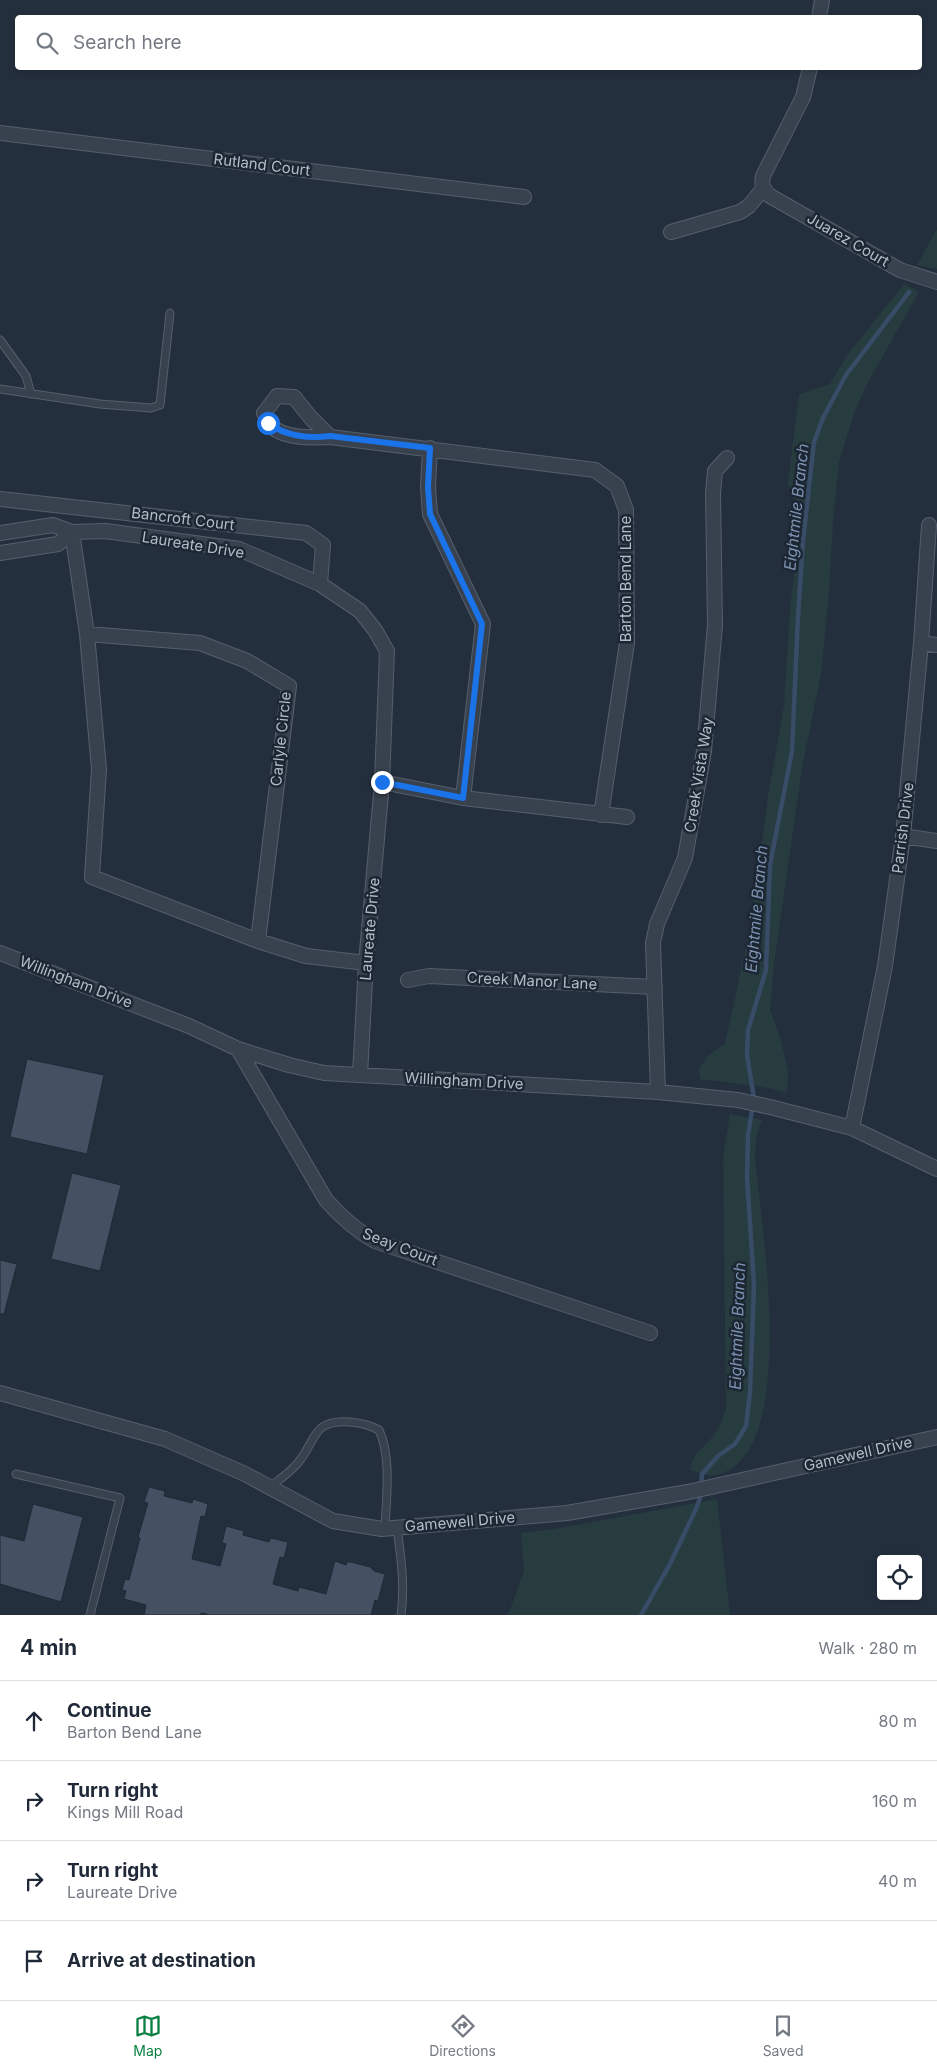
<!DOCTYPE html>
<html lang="en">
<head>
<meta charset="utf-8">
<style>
	body { margin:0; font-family:Inter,sans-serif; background:#f2f2f3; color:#1f2937 }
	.controls { position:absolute; right:15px; bottom:15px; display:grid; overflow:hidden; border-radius:5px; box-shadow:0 2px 8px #0003 }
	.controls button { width:45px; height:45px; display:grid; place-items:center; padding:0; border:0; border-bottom:1px solid #e0e1e3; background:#fff; color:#1f2937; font:25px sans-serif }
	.stop { position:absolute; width:15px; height:15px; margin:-11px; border:4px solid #1a73e8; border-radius:50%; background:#fff }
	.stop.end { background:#1a73e8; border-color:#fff; box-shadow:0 1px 5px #0008 }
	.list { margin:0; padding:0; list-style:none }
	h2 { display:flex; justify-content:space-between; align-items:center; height:65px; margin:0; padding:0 20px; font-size:21px }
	h2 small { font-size:16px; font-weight:400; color:#747a83 }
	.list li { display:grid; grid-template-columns:32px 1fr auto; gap:15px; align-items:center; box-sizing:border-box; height:80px; padding:0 20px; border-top:1px solid #e0e1e3 }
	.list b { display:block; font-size:19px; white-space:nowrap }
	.list p { margin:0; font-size:16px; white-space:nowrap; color:#747a83 }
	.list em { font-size:16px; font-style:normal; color:#747a83 }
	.icon { flex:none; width:28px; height:28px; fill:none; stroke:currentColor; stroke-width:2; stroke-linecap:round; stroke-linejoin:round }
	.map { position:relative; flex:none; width:937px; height:1615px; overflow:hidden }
	.search { position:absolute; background:#fff; box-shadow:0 2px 8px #0003; left:15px; right:15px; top:15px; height:55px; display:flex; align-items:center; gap:12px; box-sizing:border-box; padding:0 18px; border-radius:5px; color:#747a83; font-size:19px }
	.sheet { height:385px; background:#fff }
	nav { display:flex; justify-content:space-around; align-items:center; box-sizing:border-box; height:70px; border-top:1px solid #e0e1e3; background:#fff; font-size:14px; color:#747a83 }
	nav a { display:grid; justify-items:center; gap:2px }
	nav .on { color:#0b8043 }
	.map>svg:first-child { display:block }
	.green { fill:#263c3f }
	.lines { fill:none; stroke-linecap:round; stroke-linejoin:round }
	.stream { stroke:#394c67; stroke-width:4.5 }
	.building { fill:#455162; stroke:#1f2835 }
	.lane-casing { stroke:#565f6c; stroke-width:9 }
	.street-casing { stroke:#565f6c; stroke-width:16 }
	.lane { stroke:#38414e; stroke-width:7 }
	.street { stroke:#38414e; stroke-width:14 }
	.route { stroke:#1a73e8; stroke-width:6 }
	.labels { text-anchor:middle; stroke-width:5; stroke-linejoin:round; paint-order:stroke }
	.street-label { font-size:15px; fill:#b4bcc9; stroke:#1d2633 }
	.water-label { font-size:16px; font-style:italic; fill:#7c92b1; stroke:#1d2633 }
</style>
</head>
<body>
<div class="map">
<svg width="937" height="1615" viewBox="0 0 937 1615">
	<rect width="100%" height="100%" fill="#242f3e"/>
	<path class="green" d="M937,229V269L917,265Z
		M904,284L919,292L867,384L854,413L839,462L833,522L829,592L821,674L802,768L774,964L770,1010L781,1041L788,1072L787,1092L763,1087L700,1079L699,1068L709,1055L725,1044L753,914L768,796L784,705L790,608L799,535L795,499L788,483L799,394L830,384L848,354Z
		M730,1114L762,1120L756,1138L755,1156C760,1219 802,1457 716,1475C709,1477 697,1472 690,1470C694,1451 703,1449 714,1435C720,1428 723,1417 726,1409L723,1156Z
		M717,1499L730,1615H508L524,1571L521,1533L555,1529Z"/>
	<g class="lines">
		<path class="stream" d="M641,1615L670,1564L695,1511L700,1498L702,1474L718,1456L735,1444L746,1426L750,1392L754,1285L747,1177L748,1135L754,1098L747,1055L748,1030L766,970L770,865L792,751L798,617L803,541L814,442L823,418L846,375L909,292"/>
	</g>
	<path class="building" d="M27,1059L104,1075L87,1154L10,1137Z
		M72,1173L121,1185L100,1271L51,1259Z
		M0,1260L17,1264L4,1314H0Z
		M149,1487L165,1491L164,1496L192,1503L193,1499L208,1504L205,1517L201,1516L192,1559L220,1566L226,1544L222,1543L226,1526L244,1531L243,1535L269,1542L271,1538L288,1542L284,1558L280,1557L273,1584L298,1591L299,1587L326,1594L335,1561L346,1565L347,1562H351L370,1567L374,1571L385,1574L378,1601L375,1600L371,1615H210L202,1613L199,1615H144L146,1605L124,1599L126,1591L122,1590L125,1579L129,1580L140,1538L138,1537L148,1503L144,1502Z
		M33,1504L83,1517L61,1602L0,1584V1535L24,1541Z"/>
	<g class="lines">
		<defs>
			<path id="lane" d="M0,340L26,376L31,394
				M0,389L100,404L151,408L160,405L170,313
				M16,1474L120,1498L90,1615
				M270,1487C279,1480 289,1473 297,1464C317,1441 311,1419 350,1422C360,1423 370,1425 379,1430C392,1457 386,1500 385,1529
				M397,1528C401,1556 405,1586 401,1615"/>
			<path id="street" d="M819,18L822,0
				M810,68L803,97L763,176C761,186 763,189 770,196L900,270L937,282
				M0,133L524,197
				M671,232L740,212L749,206L763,189
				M330,437C312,438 282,439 269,424C267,421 266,416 264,413L277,396L294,397L311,418L330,437L595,470L617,486L626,510L627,643L601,815
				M430,448L428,487L430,514L483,624L463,798
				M0,499L306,533L323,545L320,584
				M72,532L87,634L99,769L92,877L258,941L306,956L366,963
				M0,533L53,525L72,532L105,531L239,549L320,584L360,611L375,630L387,651L382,782L366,963L360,1075
				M0,553L58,544L72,532
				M87,634L200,643L247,661L289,686L258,941
				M921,643L937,645
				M382,782L463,798L627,817
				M903,836L937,841
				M0,953L189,1026L238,1049L289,1065L324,1073L658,1092L738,1100L770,1107L852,1128L937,1169
				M408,980L429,976L655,987
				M238,1049L326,1200C341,1217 355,1230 375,1241L650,1333
				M658,1092L653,943L657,924L685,858L704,751L715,625L713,493L715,471L727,458
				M852,1128L885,966L903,836L921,643L929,525
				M0,1393L165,1439L245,1474L333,1521L382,1529L567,1513L688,1492L937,1437"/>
		</defs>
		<use href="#lane" class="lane-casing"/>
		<use href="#street" class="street-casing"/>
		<use href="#lane" class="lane"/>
		<use href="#street" class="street"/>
	</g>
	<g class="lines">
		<path class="route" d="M268,423C285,436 309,439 330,436L430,448L428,487L430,514L482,624L463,798L382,782"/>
	</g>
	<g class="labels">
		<g class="street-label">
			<text transform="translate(262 165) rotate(7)" y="5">Rutland Court</text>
			<text transform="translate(848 240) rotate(30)" y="5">Juarez Court</text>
			<text transform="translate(183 519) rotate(7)" y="5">Bancroft Court</text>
			<text transform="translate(193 545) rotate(9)" y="5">Laureate Drive</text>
			<text transform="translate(626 579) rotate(-90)" y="5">Barton Bend Lane</text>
			<text transform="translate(281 739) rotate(-84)" y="5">Carlyle Circle</text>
			<text transform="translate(699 775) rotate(-81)" y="5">Creek Vista Way</text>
			<text transform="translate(903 828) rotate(-83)" y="5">Parrish Drive</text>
			<text transform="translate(370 929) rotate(-85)" y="5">Laureate Drive</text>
			<text transform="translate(532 981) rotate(3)" y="5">Creek Manor Lane</text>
			<text transform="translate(76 982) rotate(21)" y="5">Willingham Drive</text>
			<text transform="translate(464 1081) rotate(3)" y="5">Willingham Drive</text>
			<text transform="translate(400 1247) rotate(21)" y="5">Seay Court</text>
			<text transform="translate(858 1454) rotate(-13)" y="5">Gamewell Drive</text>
			<text transform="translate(460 1522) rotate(-5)" y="5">Gamewell Drive</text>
		</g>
		<g class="water-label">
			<text transform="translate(796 507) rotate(-84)" y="6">Eightmile Branch</text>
			<text transform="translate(756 909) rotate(-85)" y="6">Eightmile Branch</text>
			<text transform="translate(737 1326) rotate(-88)" y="6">Eightmile Branch</text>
		</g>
	</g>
</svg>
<div class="controls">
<button><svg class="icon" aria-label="locate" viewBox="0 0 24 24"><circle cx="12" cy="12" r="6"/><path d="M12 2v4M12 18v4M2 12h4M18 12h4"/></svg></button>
</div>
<div class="stop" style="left:268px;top:423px"></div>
<div class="stop end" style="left:382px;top:782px"></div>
<div class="search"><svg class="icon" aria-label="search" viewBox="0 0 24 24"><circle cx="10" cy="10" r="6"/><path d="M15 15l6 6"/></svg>Search here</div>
</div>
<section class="sheet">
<h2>4 min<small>Walk · 280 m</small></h2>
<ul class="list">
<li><svg class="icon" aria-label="ahead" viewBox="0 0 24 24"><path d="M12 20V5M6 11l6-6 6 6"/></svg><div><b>Continue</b><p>Barton Bend Lane</p></div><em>80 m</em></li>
<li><svg class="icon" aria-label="right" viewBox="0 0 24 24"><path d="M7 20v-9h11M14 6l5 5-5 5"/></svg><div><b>Turn right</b><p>Kings Mill Road</p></div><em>160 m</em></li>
<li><svg class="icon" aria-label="right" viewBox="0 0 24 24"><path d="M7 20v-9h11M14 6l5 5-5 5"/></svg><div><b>Turn right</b><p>Laureate Drive</p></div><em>40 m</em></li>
<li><svg class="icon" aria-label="arrive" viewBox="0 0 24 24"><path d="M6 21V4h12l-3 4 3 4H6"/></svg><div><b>Arrive at destination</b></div></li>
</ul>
</section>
<nav>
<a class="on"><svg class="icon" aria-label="map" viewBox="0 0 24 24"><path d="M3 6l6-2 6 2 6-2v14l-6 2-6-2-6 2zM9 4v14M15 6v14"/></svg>Map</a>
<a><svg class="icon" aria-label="directions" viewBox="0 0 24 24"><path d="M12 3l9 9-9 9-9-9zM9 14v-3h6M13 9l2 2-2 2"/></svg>Directions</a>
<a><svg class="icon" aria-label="saved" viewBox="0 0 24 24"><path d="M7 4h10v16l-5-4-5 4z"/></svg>Saved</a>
</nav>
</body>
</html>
